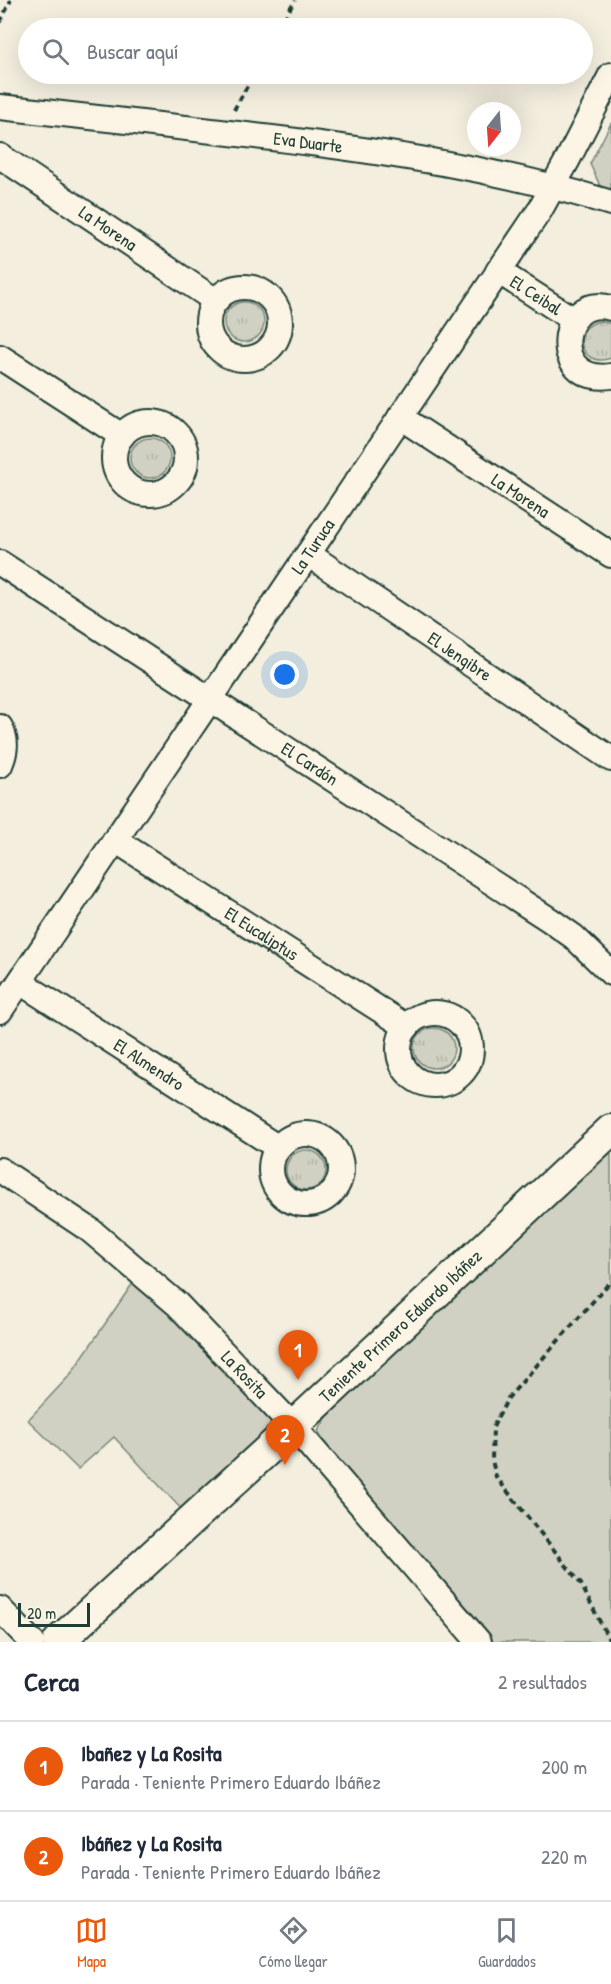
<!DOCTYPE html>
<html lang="es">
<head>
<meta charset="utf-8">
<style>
	body { margin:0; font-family:"Patrick Hand",sans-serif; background:#f6f6f7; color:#1f2937 }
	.compass { position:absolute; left:467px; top:102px; width:54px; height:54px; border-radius:50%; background:#fff; box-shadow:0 6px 24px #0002; rotate:197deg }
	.scale { position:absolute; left:18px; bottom:15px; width:72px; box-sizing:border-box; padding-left:6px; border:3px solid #1f3d34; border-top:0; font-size:16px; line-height:21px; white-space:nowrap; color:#1f3d34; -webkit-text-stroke:4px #fcf5e5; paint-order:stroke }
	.you { position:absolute; left:285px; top:675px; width:21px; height:21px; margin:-15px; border:4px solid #fff; border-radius:50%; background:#1a73e8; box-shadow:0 0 0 9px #1a73e833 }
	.badge { display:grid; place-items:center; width:39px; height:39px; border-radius:50%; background:#ea580c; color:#fff; font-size:20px; font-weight:700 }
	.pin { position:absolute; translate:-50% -50px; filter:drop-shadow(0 2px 3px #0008) }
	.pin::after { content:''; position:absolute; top:32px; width:21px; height:18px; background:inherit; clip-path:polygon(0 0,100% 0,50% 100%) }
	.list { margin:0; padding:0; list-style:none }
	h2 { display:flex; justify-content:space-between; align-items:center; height:78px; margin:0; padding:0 24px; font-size:26px }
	h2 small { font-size:20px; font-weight:400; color:#747a83 }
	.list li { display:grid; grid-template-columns:39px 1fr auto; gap:18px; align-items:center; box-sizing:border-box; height:90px; padding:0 24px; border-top:2px solid #e0e1e3 }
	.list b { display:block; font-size:22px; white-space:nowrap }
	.list p { margin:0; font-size:20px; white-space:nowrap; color:#747a83 }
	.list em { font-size:20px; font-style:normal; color:#747a83 }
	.icon { flex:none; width:33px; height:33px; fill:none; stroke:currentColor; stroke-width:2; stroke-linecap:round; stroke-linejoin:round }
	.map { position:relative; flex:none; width:611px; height:1642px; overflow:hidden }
	.search { position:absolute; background:#fff; box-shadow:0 6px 24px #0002; left:18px; right:18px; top:18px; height:66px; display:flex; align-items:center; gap:15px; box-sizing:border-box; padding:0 21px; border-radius:33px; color:#747a83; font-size:22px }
	.sheet { height:258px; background:#fff }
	nav { display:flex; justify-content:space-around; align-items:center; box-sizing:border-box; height:84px; border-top:2px solid #e0e1e3; background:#fff; font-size:16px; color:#747a83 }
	nav a { display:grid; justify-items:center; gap:3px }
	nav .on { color:#ea580c }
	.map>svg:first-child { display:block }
	.grass { fill:url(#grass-tufts); stroke:#78877b; stroke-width:1.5 }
	.green { fill:#d0d1c2; stroke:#78877b; stroke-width:1.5 }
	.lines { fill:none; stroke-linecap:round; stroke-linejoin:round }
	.minor-casing { stroke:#1f3d34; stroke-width:28 }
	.tertiary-casing { stroke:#1f3d34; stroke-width:34 }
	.path { stroke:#1f3d34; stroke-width:4; stroke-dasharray:6 4.5; stroke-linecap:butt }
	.minor { stroke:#fcf5e5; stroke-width:24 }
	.tertiary { stroke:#fcf5e5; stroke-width:30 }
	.labels { text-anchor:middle; stroke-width:5; stroke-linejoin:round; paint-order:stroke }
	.street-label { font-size:18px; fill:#1f3d34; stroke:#fcf5e5 }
</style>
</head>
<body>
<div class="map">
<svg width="611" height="1642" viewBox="0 0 611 1642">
	<defs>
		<pattern id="grass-tufts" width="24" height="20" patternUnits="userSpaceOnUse" patternTransform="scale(1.5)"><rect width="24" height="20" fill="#d0d1c2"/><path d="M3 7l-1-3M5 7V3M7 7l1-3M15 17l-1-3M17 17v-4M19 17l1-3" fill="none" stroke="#b2b4a7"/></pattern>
	</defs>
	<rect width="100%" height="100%" fill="#f3eede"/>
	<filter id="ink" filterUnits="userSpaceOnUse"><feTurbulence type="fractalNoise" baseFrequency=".0167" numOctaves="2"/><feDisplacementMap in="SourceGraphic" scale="12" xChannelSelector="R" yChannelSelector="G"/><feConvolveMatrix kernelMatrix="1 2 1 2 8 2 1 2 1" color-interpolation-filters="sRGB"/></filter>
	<g filter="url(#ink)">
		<path class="grass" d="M224 322a20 20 0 1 1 40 0a20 20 0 1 1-40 0Z
			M601,321L611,324V358C580,370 568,326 601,321Z
			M130 458a20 20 0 1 1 40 0a20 20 0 1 1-40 0Z
			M414 1048a20 20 0 1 1 40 0a20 20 0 1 1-40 0Z
			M286 1170a20 20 0 1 1 40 0a20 20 0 1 1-40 0Z"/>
		<path class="green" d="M611,123V191L601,188L590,164Z
			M611,1149V1642H491L328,1450L318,1431L327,1417Z
			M135,1280L188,1329L269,1412L271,1433L185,1513L114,1437L78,1469L28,1420L70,1375Z"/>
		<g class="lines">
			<defs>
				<g id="minor">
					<path id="s1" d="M0,107C91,117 181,127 272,138C387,152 499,169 611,203"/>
					<path id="s2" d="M0,156L216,301"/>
					<path id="s3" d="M498,271L574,320"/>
					<circle cx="244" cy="323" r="36"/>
					<path d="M611,308C559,292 547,385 611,376"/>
					<path d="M0,357L122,436"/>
					<path id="s4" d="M400,417L611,555"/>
					<circle cx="150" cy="458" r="36"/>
					<path id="s5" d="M308,554L611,759"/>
					<path id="s6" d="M0,563L550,920L574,937L611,973"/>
					<path d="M0,727C7,740 6,751 0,765"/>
					<path id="s7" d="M115,840L407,1027"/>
					<path id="s8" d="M20,982L277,1147"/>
					<path id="s9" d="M0,1011L540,210L567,161L611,75"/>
					<circle cx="435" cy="1049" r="36"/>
					<circle cx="306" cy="1169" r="35"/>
					<path id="s10" d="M0,1170L90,1230L177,1304L293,1426L479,1642"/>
					<path d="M0,1609L32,1642"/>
				</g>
				<g id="tertiary">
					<path id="s11" d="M58,1642L271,1447L611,1130"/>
				</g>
			</defs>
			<use href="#minor" class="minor-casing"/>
			<use href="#tertiary" class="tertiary-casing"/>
			<path class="path" d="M0,22L11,0
				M279,28L295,0
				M234,110L254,74
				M610,1642L581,1584L496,1477L492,1460L493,1427L508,1398L611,1281"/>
			<use href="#minor" class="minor"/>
			<use href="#tertiary" class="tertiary"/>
		</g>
	</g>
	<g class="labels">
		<g class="street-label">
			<text dy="6" stroke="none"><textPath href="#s1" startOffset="310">Eva Duarte</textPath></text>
			<text dy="6" stroke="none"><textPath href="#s2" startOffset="130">La Morena</textPath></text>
			<text dy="6" stroke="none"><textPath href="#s3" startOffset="45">El Ceibal</textPath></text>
			<text dy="6" stroke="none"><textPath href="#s4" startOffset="144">La Morena</textPath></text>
			<text dy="6" stroke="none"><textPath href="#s9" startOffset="560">La Turuca</textPath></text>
			<text dy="6" stroke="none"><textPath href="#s5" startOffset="183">El Jengibre</textPath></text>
			<text dy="6" stroke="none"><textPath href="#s6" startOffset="369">El Cardón</textPath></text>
			<text dy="6" stroke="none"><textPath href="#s7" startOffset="174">El Eucaliptus</textPath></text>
			<text dy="6" stroke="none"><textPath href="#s8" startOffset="153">El Almendro</textPath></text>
			<text dy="6" stroke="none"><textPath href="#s11" startOffset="466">Teniente Primero Eduardo Ibáñez</textPath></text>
			<text dy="6" stroke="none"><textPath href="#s10" startOffset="320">La Rosita</textPath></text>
		</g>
	</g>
</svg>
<svg class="compass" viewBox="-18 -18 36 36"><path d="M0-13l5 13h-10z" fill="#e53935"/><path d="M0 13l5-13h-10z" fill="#747a83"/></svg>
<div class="scale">20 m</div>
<div class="you"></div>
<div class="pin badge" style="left:298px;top:1380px">1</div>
<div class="pin badge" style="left:285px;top:1465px">2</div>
<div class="search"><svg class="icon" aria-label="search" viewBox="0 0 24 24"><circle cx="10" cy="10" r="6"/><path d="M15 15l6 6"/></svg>Buscar aquí</div>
</div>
<section class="sheet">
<h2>Cerca<small>2 resultados</small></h2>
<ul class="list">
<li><span class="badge">1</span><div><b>Ibañez y La Rosita</b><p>Parada · Teniente Primero Eduardo Ibáñez</p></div><em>200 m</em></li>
<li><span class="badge">2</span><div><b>Ibáñez y La Rosita</b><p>Parada · Teniente Primero Eduardo Ibáñez</p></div><em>220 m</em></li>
</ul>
</section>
<nav>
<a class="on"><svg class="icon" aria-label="map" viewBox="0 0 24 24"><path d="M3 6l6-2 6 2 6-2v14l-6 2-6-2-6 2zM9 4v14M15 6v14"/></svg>Mapa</a>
<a><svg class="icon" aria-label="directions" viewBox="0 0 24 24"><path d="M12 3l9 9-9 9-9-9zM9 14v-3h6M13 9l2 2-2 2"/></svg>Cómo llegar</a>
<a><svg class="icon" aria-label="saved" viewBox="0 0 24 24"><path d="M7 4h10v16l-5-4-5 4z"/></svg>Guardados</a>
</nav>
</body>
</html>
